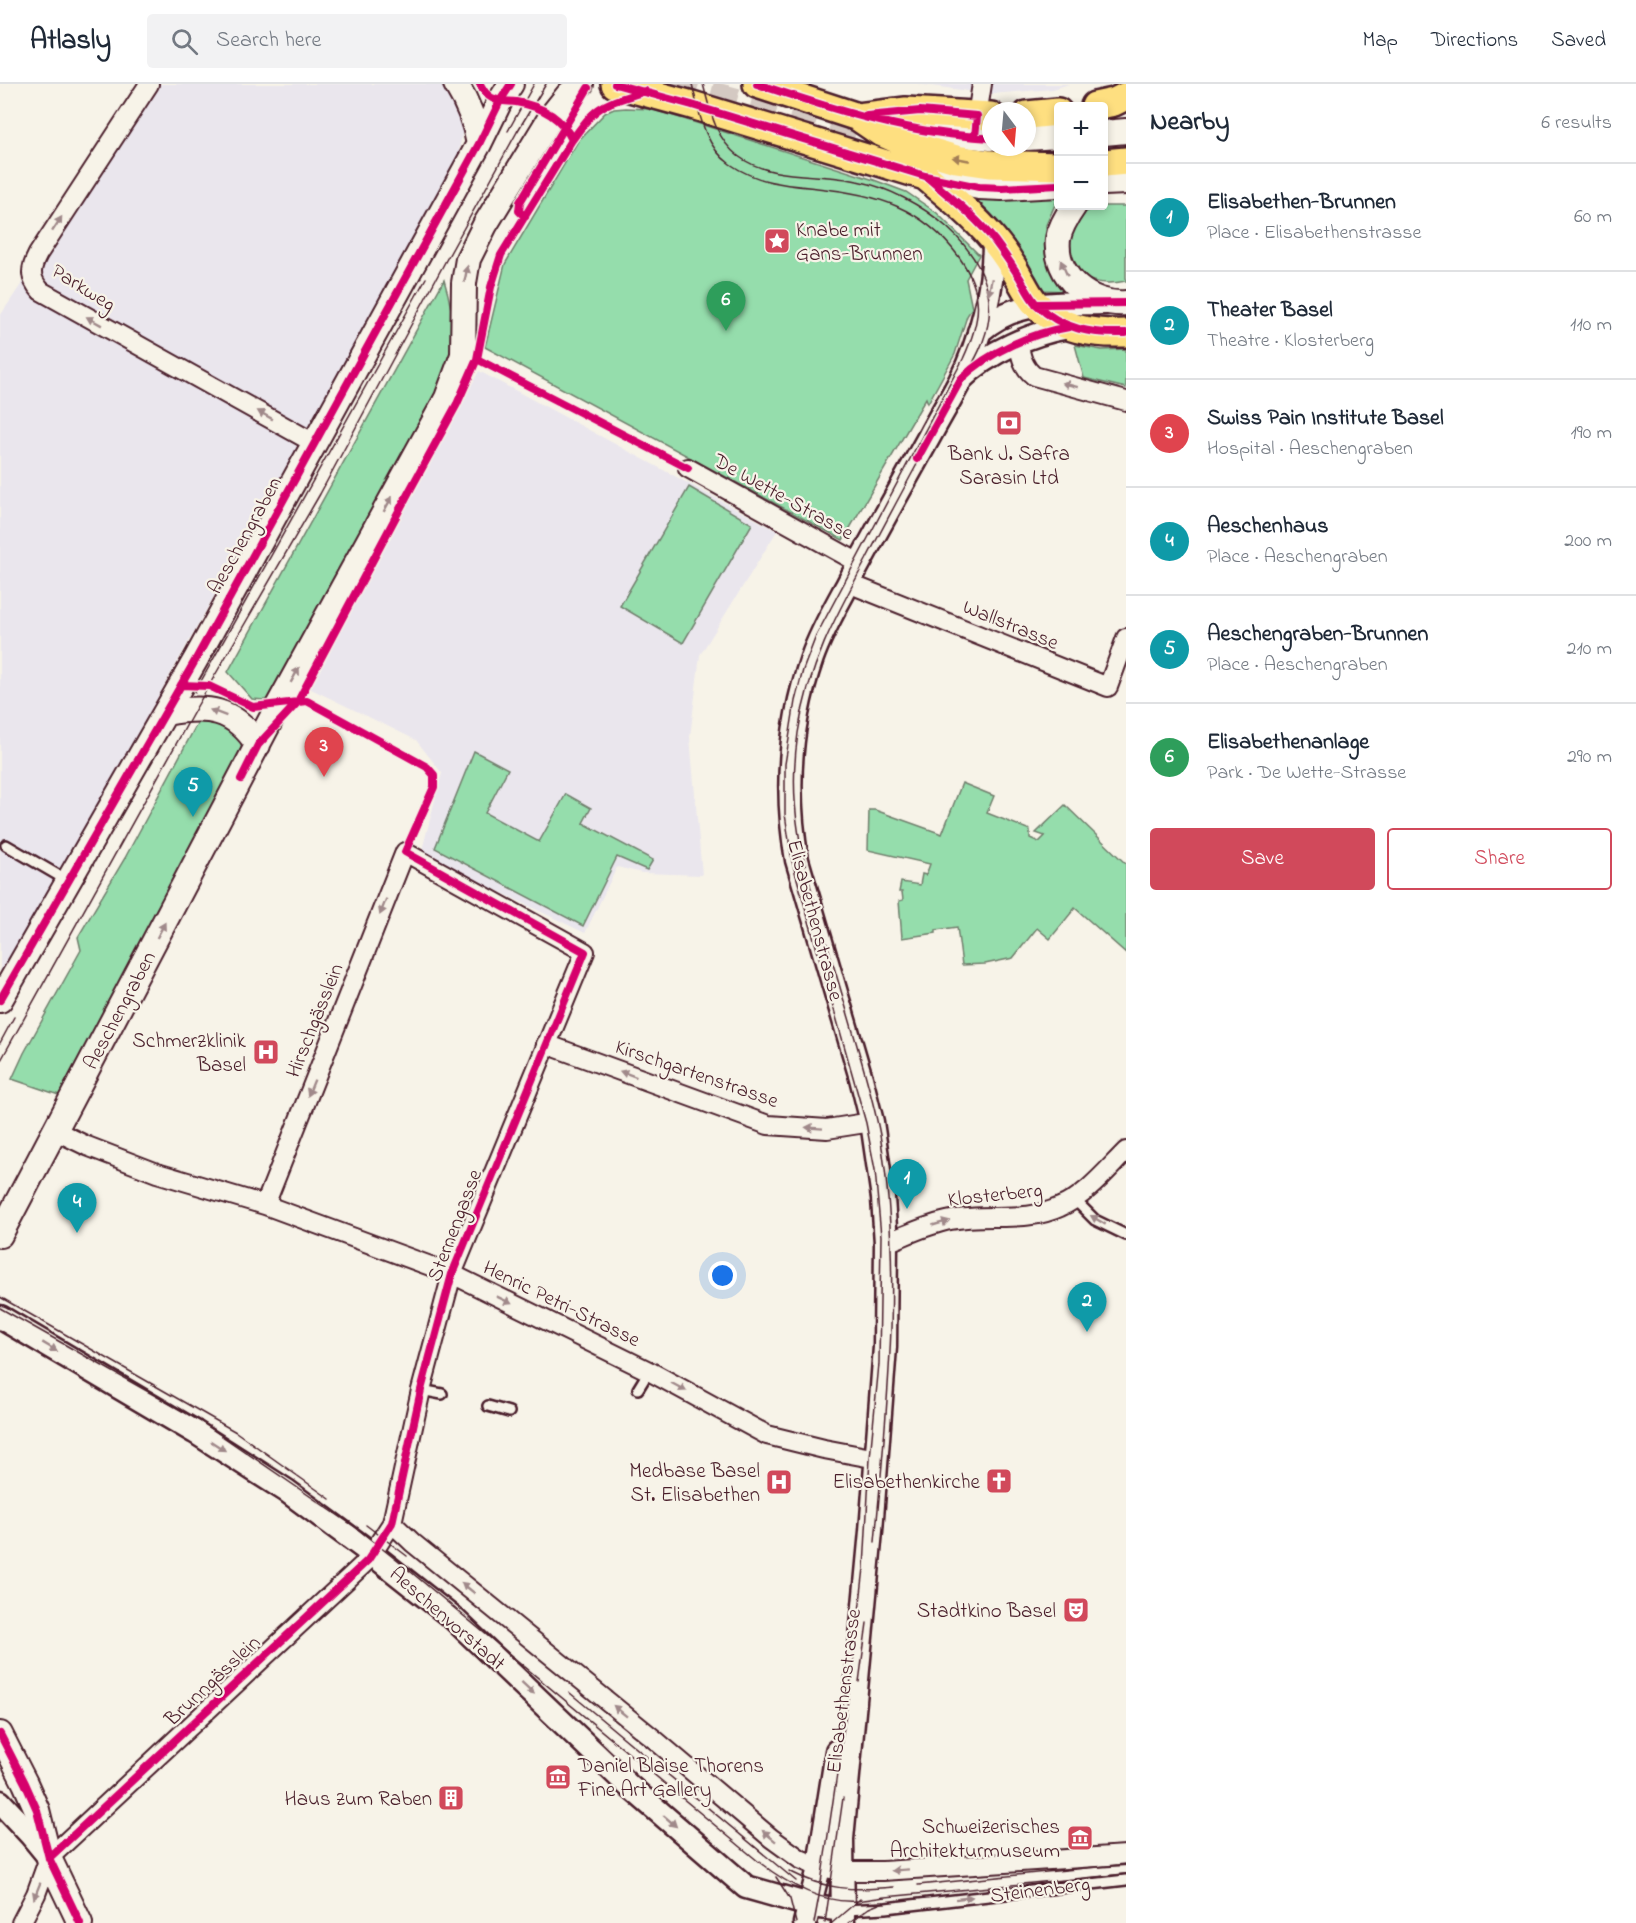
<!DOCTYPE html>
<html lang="en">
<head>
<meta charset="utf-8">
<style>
	body { margin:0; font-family:"Indie Flower",sans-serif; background:#f2f2f3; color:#1f2937 }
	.controls { position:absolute; right:18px; top:18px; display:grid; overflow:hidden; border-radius:6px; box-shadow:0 3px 9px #0003 }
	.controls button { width:54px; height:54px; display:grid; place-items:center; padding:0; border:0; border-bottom:2px solid #e0e1e3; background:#fff; color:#1f2937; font:30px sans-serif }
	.compass { position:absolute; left:982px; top:18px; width:54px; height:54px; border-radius:50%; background:#fff; box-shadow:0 3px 9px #0003; rotate:164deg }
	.you { position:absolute; left:723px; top:1192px; width:21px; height:21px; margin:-15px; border:4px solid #fff; border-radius:50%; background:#1a73e8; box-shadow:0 0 0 9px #1a73e833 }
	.badge { display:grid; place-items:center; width:39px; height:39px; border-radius:50%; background:#d1495b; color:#fff; font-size:20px; font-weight:700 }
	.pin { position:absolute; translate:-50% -50px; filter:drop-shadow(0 2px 3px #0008) }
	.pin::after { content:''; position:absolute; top:32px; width:21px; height:18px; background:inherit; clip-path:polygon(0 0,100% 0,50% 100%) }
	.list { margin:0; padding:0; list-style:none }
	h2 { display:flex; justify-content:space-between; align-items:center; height:78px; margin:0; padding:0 24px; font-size:26px }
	h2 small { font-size:20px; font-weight:400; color:#747a83 }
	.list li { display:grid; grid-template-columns:39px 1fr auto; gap:18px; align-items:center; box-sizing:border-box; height:108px; padding:0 24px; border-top:2px solid #e0e1e3 }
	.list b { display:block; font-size:22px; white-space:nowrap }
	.list p { margin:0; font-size:20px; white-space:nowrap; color:#747a83 }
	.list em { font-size:20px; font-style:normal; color:#747a83 }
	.actions { display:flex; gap:12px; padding:18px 24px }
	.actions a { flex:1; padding:14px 0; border:2px solid #d1495b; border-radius:6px; text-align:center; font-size:21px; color:#d1495b }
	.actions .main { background:#d1495b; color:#fff }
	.icon { flex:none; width:33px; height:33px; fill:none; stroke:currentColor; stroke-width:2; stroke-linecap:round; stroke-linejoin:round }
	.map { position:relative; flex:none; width:1126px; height:1839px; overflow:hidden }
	header { display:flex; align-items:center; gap:36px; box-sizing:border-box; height:84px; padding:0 30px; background:#fff; border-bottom:2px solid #e0e1e3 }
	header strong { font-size:28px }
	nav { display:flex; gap:33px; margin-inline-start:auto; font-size:21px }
	.search { width:420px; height:54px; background:#f2f2f3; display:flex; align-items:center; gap:15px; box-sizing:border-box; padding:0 21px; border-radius:6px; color:#747a83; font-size:22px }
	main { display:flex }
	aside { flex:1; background:#fff }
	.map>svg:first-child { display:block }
	.built { fill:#eae6ed }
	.green { fill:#95ddac; stroke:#707e6c; stroke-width:1.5 }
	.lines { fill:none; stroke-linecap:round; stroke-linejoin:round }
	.primary-tunnel { stroke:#d4c9c2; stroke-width:27; stroke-dasharray:27 14; stroke-linecap:butt }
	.service-casing { stroke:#4a1f2b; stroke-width:14 }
	.minor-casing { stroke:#4a1f2b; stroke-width:22 }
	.tertiary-casing { stroke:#4a1f2b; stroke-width:27 }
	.secondary-casing { stroke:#4a1f2b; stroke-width:28 }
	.primary-casing { stroke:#4a1f2b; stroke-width:32 }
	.service { stroke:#f7f3e8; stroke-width:9 }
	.minor { stroke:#f7f3e8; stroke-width:18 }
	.tertiary { stroke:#f7f3e8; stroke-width:22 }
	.secondary { stroke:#f7f3e8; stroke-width:24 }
	.primary { stroke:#fedf80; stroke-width:27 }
	.tram { stroke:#4a1f2b; stroke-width:1.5 }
	.cycleway-casing { stroke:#f7f3e8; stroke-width:11 }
	.cycleway { stroke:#d6006c; stroke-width:8 }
	.oneway { fill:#a47f56 }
	.oneway2 { fill:#a0898a }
	.labels { text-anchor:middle; stroke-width:4.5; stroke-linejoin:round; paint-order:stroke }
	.poi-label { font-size:21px; fill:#4a1f2b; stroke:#f7f3e8; text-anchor:end }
	.street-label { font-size:21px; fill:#4a1f2b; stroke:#f7f3e8 }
</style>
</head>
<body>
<header>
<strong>Atlasly</strong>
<div class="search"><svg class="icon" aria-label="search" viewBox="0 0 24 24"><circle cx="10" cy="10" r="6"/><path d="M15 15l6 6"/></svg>Search here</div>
<nav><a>Map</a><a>Directions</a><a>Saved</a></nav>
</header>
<main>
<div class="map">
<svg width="1126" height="1839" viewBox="0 0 1126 1839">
	<rect width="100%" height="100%" fill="#f7f3e8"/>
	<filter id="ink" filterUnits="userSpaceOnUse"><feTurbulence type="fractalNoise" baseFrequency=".0167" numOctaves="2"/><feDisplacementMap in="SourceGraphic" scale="12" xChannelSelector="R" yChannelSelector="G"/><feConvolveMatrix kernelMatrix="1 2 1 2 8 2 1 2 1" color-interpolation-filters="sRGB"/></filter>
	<g filter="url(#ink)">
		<path class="built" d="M155,0H441L456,19L463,43L459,68L450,88L62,785L0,891V232Z
			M917,0H1069L1053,5L991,10Z
			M479,287L777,447L700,571L690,653L702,791L642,789L617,783L585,849L421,770L442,689L416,656L307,603Z"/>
		<path class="green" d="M626,24L651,25L700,40L874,96L906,108L937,129L979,171L966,195L972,224L967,232L955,270L928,319L926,314L843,456L485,263L505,180L578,57L605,29L614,25Z
			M967,110L1058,114L1046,141L1047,164L1050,186L1068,207L1041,206L1004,146Z
			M1102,122H1126V197C1097,203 1063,195 1070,158C1072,147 1075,136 1084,129C1089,126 1096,124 1102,122Z
			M444,196C453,225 456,252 450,282L367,443L274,614L264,616L252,615L228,588Z
			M1075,261L1102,266L1126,265V304L1084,294Z
			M689,403L752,440L683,559L620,522Z
			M199,636L220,639L240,655L242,667L119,901L59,1011L12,995L24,969L81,866L78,853L125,774Z
			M474,667L508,685L485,729L539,758L566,710L591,724L583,739L653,776L647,786L617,773L583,842L435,764Z
			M962,699L994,712L987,729L1030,746V754L1039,758L1045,752L1036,749L1065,721L1126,780V869L1075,824L1050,855L1037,844L1013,874L985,880L962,881L957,843L936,846V849L902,854L899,817L903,816L902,808H899L901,798L920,801L922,790L926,791L930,780L868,766L869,726H875L942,750Z"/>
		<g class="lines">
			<path class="primary-tunnel" d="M671,0L867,52L896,57"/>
			<defs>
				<path id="service" d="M6,761L68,797
					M1074,1115L1095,1136L1126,1151
					M638,1305L649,1287
					M421,1306L442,1310
					M488,1322L509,1328
					M844,1826L886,1824L1126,1796"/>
				<path id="minor" d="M149,0L38,170C30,185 29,194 41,207L316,360
					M977,32L982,0
					M1018,258C1021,273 1023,283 1034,292L1126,317
					M688,384L859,479
					M848,499L1108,603L1126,554
					M546,960L768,1041L827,1045L872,1038
					M56,1047L87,1062L157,1089L265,1121L452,1190L649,1287L767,1351L824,1365L877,1375
					M886,1159C907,1151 928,1140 951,1136C987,1129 1026,1139 1060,1123C1086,1112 1106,1087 1126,1067
					M392,1439L413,1459L654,1655L771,1754L800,1775L819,1783L842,1787H883L1126,1771
					M21,1839L36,1810L49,1774L368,1476L392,1439L421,1306L452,1190L585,868L405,768L265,1121"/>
				<path id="tertiary" d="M979,248C1016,214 1061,220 1107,219
					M961,295C988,268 1032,249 1069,243
					M0,1233L195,1348L287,1407L372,1470L454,1535L629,1702L746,1803L813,1822L844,1826
					M0,1718L31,1751L49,1773
					M805,1839L818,1788L837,1667
					M843,1839L842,1755L871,1447L885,1263L886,1159L883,1114L872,1038L861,994L797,776C785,708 789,640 812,574C821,548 835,524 848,500C874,451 902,402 929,353C939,334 950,316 960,297C981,256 994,202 994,157"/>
				<path id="secondary" d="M456,0C468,19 475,37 479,60
					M875,37L915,46L991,54
					M1104,49L1126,47
					M1027,54L1058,52
					M925,92L979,103L1002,104L1058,101
					M1104,99L1126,98
					M1074,122C1067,132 1060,143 1058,155C1054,193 1090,222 1126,219
					M166,629C207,621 234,624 258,661
					M0,916L196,575L479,60L500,17L511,0
					M0,1151L279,620L447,314L463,271L464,199L468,175L485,141L552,31L568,11L581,0
					M0,1650L25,1699L37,1726L49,1774L80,1839"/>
				<path id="primary" d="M615,0L692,21L925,92C948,111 973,131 993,155C1004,168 1013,182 1021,197C1026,205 1030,214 1036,220C1060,246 1093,250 1126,249
					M757,0L858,33L880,48L912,62L956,75L990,80L1058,82
					M1095,22L1114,18L1126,12
					M1027,31L1058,28
					M858,33L906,27L991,32
					M1104,79L1126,77"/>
			</defs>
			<use href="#service" class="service-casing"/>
			<use href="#minor" class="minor-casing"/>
			<use href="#tertiary" class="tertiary-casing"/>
			<use href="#secondary" class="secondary-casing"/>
			<use href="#primary" class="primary-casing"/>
			<use href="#service" class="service"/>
			<use href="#minor" class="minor"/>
			<use href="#tertiary" class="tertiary"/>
			<use href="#secondary" class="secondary"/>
			<use href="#primary" class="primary"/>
			<path class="tram" d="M692,0C699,28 704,62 730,80C757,99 786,101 817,104C876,110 922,123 959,173C985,210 981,236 963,275L816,552L803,586L795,617L785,680V730L792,777L866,1039L875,1086L881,1152L879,1280L870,1374L864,1484L852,1588L819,1812L814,1839
				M703,0C710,26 715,54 738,72C771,97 819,88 857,97C916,109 996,165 989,233C986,263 966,290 952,316
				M508,47L534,0
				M195,608L426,194
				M0,959L14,933
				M0,978L196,624L320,410L445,178L517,48L546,0
				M0,1213L236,1348L330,1415
				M0,1224L200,1337L355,1443L399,1478L759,1778C786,1799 821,1820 857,1817C867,1816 876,1814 885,1813L1126,1790
				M366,1441L407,1472
				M875,1458C887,1324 903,1185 880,1051C874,1019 865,989 856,958C845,920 834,882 822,844C802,774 787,722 798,649C808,583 835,533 866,476C884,441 903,406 922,371
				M859,1598L867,1539
				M570,1609L796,1797
				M789,1787C825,1806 854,1807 894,1803
				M776,1793L790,1815L796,1839
				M918,1801L1126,1780
				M825,1839L843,1714
				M832,1839L860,1815
				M848,1839L869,1824L884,1818"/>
			<defs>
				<path id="cycleway" d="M615,0L692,21L925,92L979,103L1002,104L1058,101
					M757,0C836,26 907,50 991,54
					M867,32L920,27L977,32L975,53
					M572,56C579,47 585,37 593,30C606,17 629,13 645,7
					M927,93C950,113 975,132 994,156C1003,168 1012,181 1020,194C1025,203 1030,214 1037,221C1062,246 1093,250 1126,249
					M525,133L519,127L520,118L588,4
					M1036,220L1126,219
					M477,275L688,384
					M917,375L961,295C988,268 1032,249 1069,243
					M241,695L258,661L297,619L410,406L457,320L477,275L491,203L501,171L572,56C562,33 540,22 516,18C508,17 499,18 492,14C486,11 483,6 480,0
					M0,916L196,575L479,60L500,17L511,0
					M0,1650L25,1699L37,1726L49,1774L80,1839
					M49,1774L368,1476L392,1439L421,1306L452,1190L585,868L405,768L434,703V691L427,683L307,617L253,623L209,602L181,601"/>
			</defs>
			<use href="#cycleway" class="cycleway-casing"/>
			<use href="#cycleway" class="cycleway"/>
		</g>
		<defs><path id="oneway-solid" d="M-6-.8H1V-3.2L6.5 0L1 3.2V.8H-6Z" transform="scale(1.5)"/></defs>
		<use class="oneway" href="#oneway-solid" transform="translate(961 75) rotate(-169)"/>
		<g class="oneway2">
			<use href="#oneway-solid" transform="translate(57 140) rotate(-57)"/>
			<use href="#oneway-solid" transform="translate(1064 184) rotate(-114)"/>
			<use href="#oneway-solid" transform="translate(466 190) rotate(-79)"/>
			<use href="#oneway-solid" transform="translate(990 203) rotate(102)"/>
			<use href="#oneway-solid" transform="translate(94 237) rotate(-151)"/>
			<use href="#oneway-solid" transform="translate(1070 301) rotate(-165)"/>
			<use href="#oneway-solid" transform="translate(265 331) rotate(-151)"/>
			<use href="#oneway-solid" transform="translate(388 420) rotate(-61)"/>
			<use href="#oneway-solid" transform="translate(295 591) rotate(-61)"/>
			<use href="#oneway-solid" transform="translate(218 629) rotate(-159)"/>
			<use href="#oneway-solid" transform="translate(383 823) rotate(112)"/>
			<use href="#oneway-solid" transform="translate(161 846) rotate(-62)"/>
			<use href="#oneway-solid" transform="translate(628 990) rotate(-160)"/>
			<use href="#oneway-solid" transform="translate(311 1004) rotate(112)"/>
			<use href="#oneway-solid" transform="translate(814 1044) rotate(-176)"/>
			<use href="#oneway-solid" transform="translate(1098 1136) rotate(-149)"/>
			<use href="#oneway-solid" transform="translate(941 1139) rotate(-16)"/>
			<use href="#oneway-solid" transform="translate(504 1216) rotate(26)"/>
			<use href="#oneway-solid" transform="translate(50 1263) rotate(31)"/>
			<use href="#oneway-solid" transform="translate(679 1303) rotate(28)"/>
			<use href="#oneway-solid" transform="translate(218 1362) rotate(33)"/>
			<use href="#oneway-solid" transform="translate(468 1504) rotate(-141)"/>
			<use href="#oneway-solid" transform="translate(528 1604) rotate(43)"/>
			<use href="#oneway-solid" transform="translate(620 1627) rotate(-141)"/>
			<use href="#oneway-solid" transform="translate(670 1737) rotate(41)"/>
			<use href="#oneway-solid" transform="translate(769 1752) rotate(-141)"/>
			<use href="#oneway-solid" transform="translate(900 1786) rotate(176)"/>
			<use href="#oneway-solid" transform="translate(37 1807) rotate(112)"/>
			<use href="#oneway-solid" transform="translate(964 1814) rotate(-7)"/>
		</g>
	</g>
	<defs>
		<symbol id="sight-square" viewBox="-11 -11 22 22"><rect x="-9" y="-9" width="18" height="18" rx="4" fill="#d1495b" stroke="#f7f3e8"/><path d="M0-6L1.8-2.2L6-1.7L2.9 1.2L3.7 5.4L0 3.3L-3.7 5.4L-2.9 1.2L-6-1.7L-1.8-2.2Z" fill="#fff"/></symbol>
		<symbol id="bank-square" viewBox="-11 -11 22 22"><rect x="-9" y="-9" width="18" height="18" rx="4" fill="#d1495b" stroke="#f7f3e8"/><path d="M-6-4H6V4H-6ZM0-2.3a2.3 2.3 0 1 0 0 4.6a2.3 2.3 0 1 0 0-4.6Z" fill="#fff"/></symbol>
		<symbol id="hospital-square" viewBox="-11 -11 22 22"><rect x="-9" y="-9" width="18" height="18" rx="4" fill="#d1495b" stroke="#f7f3e8"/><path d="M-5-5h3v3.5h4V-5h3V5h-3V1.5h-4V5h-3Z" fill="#fff"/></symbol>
		<symbol id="church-square" viewBox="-11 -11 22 22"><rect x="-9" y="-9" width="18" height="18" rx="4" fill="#d1495b" stroke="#f7f3e8"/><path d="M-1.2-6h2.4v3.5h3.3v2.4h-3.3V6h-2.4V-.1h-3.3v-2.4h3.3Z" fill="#fff"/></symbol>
		<symbol id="theatre-square" viewBox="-11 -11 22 22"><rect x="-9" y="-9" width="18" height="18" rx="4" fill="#d1495b" stroke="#f7f3e8"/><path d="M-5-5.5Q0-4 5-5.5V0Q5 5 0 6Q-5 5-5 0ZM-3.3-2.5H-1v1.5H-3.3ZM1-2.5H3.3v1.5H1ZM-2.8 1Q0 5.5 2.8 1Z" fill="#fff"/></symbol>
		<symbol id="museum-square" viewBox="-11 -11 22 22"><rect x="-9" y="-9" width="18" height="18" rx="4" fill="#d1495b" stroke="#f7f3e8"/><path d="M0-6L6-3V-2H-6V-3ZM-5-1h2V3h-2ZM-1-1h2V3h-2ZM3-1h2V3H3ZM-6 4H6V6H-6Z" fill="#fff"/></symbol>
		<symbol id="building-square" viewBox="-11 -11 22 22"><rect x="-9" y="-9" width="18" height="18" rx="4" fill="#d1495b" stroke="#f7f3e8"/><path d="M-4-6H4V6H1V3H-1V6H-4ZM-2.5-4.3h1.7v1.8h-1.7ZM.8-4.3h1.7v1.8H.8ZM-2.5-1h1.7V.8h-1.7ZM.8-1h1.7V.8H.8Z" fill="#fff"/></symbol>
	</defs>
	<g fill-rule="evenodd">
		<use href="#sight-square" x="762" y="142" width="30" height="30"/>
		<use href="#bank-square" x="994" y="324" width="30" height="30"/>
		<use href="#hospital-square" x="251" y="953" width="30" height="30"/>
		<use href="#church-square" x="984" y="1382" width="30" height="30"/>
		<use href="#hospital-square" x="764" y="1383" width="30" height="30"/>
		<use href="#theatre-square" x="1061" y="1511" width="30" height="30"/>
		<use href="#museum-square" x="543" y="1678" width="30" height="30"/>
		<use href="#building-square" x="436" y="1699" width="30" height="30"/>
		<use href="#museum-square" x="1065" y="1739" width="30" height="30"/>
	</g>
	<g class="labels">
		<g class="poi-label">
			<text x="796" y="152" text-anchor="start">Knabe mit<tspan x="796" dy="24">Gans-Brunnen</tspan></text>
			<text x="1009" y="376" text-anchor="middle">Bank J. Safra<tspan x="1009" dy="24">Sarasin Ltd</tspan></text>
			<text x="246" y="963">Schmerzklinik<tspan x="246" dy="24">Basel</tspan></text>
			<text x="760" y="1393">Medbase Basel<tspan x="760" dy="24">St. Elisabethen</tspan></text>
			<text x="980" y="1404">Elisabethenkirche</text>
			<text x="1056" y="1533">Stadtkino Basel</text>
			<text x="578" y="1688" text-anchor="start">Daniel Blaise Thorens<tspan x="578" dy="24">Fine Art Gallery</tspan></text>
			<text x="432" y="1721">Haus zum Raben</text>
			<text x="1060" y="1749">Schweizerisches<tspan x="1060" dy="24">Architekturmuseum</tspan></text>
		</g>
		<g class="street-label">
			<text transform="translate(84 203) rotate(32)" y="7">Parkweg</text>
			<text transform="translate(784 412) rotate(29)" y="7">De Wette-Strasse</text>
			<text transform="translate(244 451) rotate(-61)" y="7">Aeschengraben</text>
			<text transform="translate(1011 540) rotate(22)" y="7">Wallstrasse</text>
			<text transform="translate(816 836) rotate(75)" y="7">Elisabethenstrasse</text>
			<text transform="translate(119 926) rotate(-62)" y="7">Aeschengraben</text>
			<text transform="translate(314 936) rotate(-68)" y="7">Hirschgässlein</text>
			<text transform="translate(697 989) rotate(19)" y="7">Kirschgartenstrasse</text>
			<text transform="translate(995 1110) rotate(-6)" y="7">Klosterberg</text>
			<text transform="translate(454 1141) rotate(-69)" y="7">Sternengasse</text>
			<text transform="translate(562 1219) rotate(26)" y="7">Henric Petri-Strasse</text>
			<text transform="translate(448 1534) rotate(41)" y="7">Aeschenvorstadt</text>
			<text transform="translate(212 1596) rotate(-43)" y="7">Brunngässlein</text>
			<text transform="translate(843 1607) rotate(-83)" y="7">Elisabethenstrasse</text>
			<text transform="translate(1040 1805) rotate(-7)" y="7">Steinenberg</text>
		</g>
	</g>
</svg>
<div class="controls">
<button>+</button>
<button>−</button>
</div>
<svg class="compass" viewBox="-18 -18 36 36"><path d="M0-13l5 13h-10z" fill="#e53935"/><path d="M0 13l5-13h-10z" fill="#747a83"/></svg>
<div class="you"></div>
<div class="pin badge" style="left:907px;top:1125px;background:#0f9aa8">1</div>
<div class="pin badge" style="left:1087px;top:1248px;background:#0f9aa8">2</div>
<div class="pin badge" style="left:324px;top:693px;background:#e0444e">3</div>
<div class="pin badge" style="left:77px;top:1149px;background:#0f9aa8">4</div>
<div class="pin badge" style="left:193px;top:733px;background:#0f9aa8">5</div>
<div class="pin badge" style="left:726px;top:247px;background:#2e9e5b">6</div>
</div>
<aside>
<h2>Nearby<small>6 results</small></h2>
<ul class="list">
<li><span class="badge" style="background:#0f9aa8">1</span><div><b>Elisabethen-Brunnen</b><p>Place · Elisabethenstrasse</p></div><em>60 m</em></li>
<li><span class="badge" style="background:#0f9aa8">2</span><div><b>Theater Basel</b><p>Theatre · Klosterberg</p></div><em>110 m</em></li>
<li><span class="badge" style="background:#e0444e">3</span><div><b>Swiss Pain Institute Basel</b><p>Hospital · Aeschengraben</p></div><em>190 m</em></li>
<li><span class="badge" style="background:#0f9aa8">4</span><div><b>Aeschenhaus</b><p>Place · Aeschengraben</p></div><em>200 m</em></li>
<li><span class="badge" style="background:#0f9aa8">5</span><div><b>Aeschengraben-Brunnen</b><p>Place · Aeschengraben</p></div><em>210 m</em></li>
<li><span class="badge" style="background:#2e9e5b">6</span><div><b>Elisabethenanlage</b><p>Park · De Wette-Strasse</p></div><em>290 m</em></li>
</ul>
<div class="actions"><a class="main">Save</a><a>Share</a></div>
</aside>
</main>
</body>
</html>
